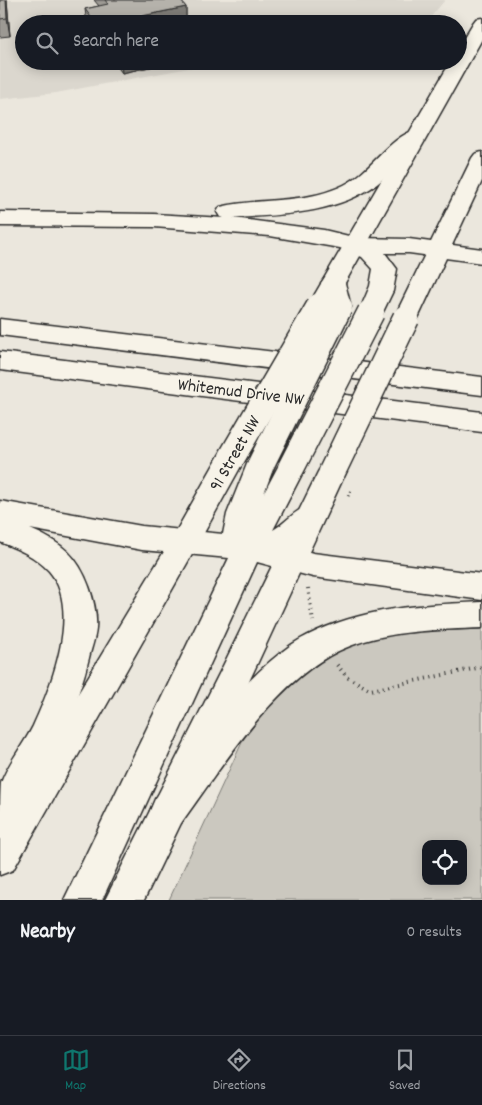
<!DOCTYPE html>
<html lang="en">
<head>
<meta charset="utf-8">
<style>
	body { margin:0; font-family:Dekko,sans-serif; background:#242831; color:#f1f3f6 }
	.controls { position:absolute; right:15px; bottom:15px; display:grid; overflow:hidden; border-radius:10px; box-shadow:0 2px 12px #0003 }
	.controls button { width:45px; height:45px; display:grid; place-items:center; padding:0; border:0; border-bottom:1px solid #363941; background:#171b24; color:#f1f3f6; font:25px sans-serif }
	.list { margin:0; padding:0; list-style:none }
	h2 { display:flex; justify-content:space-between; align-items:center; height:65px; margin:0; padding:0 20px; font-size:21px }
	h2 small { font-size:16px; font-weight:400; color:#9ea1a6 }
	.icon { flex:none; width:28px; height:28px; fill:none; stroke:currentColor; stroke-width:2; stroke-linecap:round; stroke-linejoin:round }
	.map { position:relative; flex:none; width:482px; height:900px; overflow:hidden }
	.search { position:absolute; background:#171b24; box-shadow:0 2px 12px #0003; left:15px; right:15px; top:15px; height:55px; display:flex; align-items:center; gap:12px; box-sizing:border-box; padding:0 18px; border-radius:28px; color:#9ea1a6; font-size:19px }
	.sheet { height:135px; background:#171b24 }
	nav { display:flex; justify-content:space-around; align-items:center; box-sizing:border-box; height:70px; border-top:1px solid #363941; background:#171b24; font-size:14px; color:#9ea1a6 }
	nav a { display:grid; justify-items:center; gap:2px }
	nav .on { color:#0f766e }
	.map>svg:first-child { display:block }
	.built { fill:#dbd7ce }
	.green { fill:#cbc8bf; stroke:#7b7a75; fill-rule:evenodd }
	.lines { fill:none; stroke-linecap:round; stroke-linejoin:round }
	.major-casing { stroke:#2b2b2b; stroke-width:3 }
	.highway-casing { stroke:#2b2b2b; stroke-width:3 }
	.path { stroke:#2b2b2b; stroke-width:4; stroke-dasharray:1 4.5; stroke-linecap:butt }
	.major { fill:#f7f3e8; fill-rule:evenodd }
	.highway { fill:#f7f3e8; fill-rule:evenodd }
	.major-bridge-casing { stroke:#2b2b2b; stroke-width:29; stroke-linecap:butt }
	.highway-bridge-casing { stroke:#2b2b2b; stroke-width:29; stroke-linecap:butt }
	.path-bridge { stroke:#2b2b2b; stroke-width:3; stroke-dasharray:1 4; stroke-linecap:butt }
	.major-bridge { stroke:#f7f3e8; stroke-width:26 }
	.highway-bridge { stroke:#f7f3e8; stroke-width:26 }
	.wall { fill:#9c9993; stroke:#2b2b2b }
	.shaded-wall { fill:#7f7d78; stroke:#2b2b2b }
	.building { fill:#b5b2ab; stroke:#2b2b2b }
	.labels { text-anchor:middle; stroke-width:4; stroke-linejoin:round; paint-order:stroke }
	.street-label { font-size:18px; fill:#2b2b2b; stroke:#f7f3e8 }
</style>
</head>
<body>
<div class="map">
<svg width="482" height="900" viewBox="0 0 482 900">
	<rect width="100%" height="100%" fill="#ebe7dd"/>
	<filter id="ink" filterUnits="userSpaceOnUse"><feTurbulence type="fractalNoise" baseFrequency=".02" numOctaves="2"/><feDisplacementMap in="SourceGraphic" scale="10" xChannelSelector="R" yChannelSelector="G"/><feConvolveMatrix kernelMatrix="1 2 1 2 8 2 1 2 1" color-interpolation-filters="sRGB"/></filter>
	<g filter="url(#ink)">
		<path class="built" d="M0,0H445L429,19L409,24H24V61H226L56,93L0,99Z"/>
		<path class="green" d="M482,629V900H169L244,738C282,675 343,636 417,631C438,629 460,629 482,629ZM426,844H463V881H426Z"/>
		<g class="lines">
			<defs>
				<path id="major" d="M482,18V39L332,306L329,312L320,314L311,312L308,306L451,61H458V48L473,23L476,19Z
					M482,152V181L418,318L415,324L406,326L397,324L394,318L472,158L475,154Z
					M232,447L242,450L246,457L194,551L13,870L0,875V823L174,535L222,450Z
					M332,461L342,465L346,472L246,688L144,900H105L222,668L318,472L322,465Z"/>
				<path id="highway" d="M416,130L423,132L426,136C420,145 409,151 401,159C393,167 386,177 377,184C336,214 281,215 233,218L324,230L357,238L409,239L482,249V263L409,253H385L397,269L393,291L380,318L371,320L362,318L359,312L370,286L373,269L362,257L340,248L270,236L154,227L0,226V212L154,214L224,218L220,217L217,212L220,207C262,197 303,205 344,185C371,172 390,136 416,130Z
					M333,275L341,278L345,283L351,307L348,313L339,315L330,313L327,307L321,283L325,278Z
					M0,319L482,377V395L0,335Z
					M0,352L482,412V432L0,370Z
					M261,454L271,457L275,464L264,493L281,461L291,457L301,461L305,468L273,530C291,520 299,501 321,508L325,516C318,530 306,540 292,547L313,553L482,574V600L313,577L257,562L102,900H64L229,558L142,550L30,529C44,535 56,541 68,552C86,569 98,605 96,629C95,639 91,649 89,658C74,720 42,775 13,831L0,836C0,824 0,793 1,783C8,763 23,746 33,726C51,687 82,609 49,571C35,556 18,549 0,542V501L142,526L223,534L227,514L247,464L251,457Z
					M482,602V628C439,630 391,630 350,646C279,673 225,763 181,823L168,828L155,823L150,811L155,799C196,747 237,683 291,645C314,630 342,620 368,614C405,605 444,604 482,602Z"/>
			</defs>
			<use href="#major" class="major-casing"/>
			<use href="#highway" class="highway-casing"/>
			<path class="path" d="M308,588L313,621
				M337,665L347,677L371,690L482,667"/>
			<use href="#major" class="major"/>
			<use href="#highway" class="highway"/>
			<defs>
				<path id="major-bridge" d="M232,457L320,306
					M332,472L406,318"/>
				<path id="highway-bridge" d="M261,464L339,307
					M291,468L371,312"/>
			</defs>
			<use href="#major-bridge" class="major-bridge-casing"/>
			<use href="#highway-bridge" class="highway-bridge-casing"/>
			<path class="path-bridge" d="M348,496L352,488"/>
			<use href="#major-bridge" class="major-bridge"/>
			<use href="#highway-bridge" class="highway-bridge"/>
		</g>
		<path class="wall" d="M0,0H7L10,36L0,37Z
			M94,0H180L186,7V23L182,24H87L85,9L99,6Z
			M113,61H167L168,63L122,73Z"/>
		<path class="shaded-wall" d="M6,0H7L10,36L7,18Z
			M186,7V23L182,24H143L142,16Z
			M121,61H167L168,63L122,73Z"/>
		<path class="building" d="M0,0H6L7,18L0,19Z
			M105,0H180L186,7L142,16L148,24H96L85,9L108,4Z"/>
	</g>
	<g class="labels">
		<g class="street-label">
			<text transform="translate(241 391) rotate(7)" y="6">Whitemud Drive NW</text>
			<text transform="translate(234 453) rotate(-60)" y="6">91 Street NW</text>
		</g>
	</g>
</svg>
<div class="controls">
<button><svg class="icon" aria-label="locate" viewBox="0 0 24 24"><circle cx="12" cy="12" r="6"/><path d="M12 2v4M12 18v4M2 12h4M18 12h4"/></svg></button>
</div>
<div class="search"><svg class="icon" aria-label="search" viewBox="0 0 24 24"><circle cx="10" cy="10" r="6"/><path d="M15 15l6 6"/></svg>Search here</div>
</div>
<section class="sheet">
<h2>Nearby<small>0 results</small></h2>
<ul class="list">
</ul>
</section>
<nav>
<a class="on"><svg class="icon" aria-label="map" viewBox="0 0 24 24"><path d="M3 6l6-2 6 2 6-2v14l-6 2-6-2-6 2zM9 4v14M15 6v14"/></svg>Map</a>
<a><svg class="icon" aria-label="directions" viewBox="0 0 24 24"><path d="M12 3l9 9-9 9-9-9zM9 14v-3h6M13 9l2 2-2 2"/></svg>Directions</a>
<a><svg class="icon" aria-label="saved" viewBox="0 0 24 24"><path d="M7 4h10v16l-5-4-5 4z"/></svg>Saved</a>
</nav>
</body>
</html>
